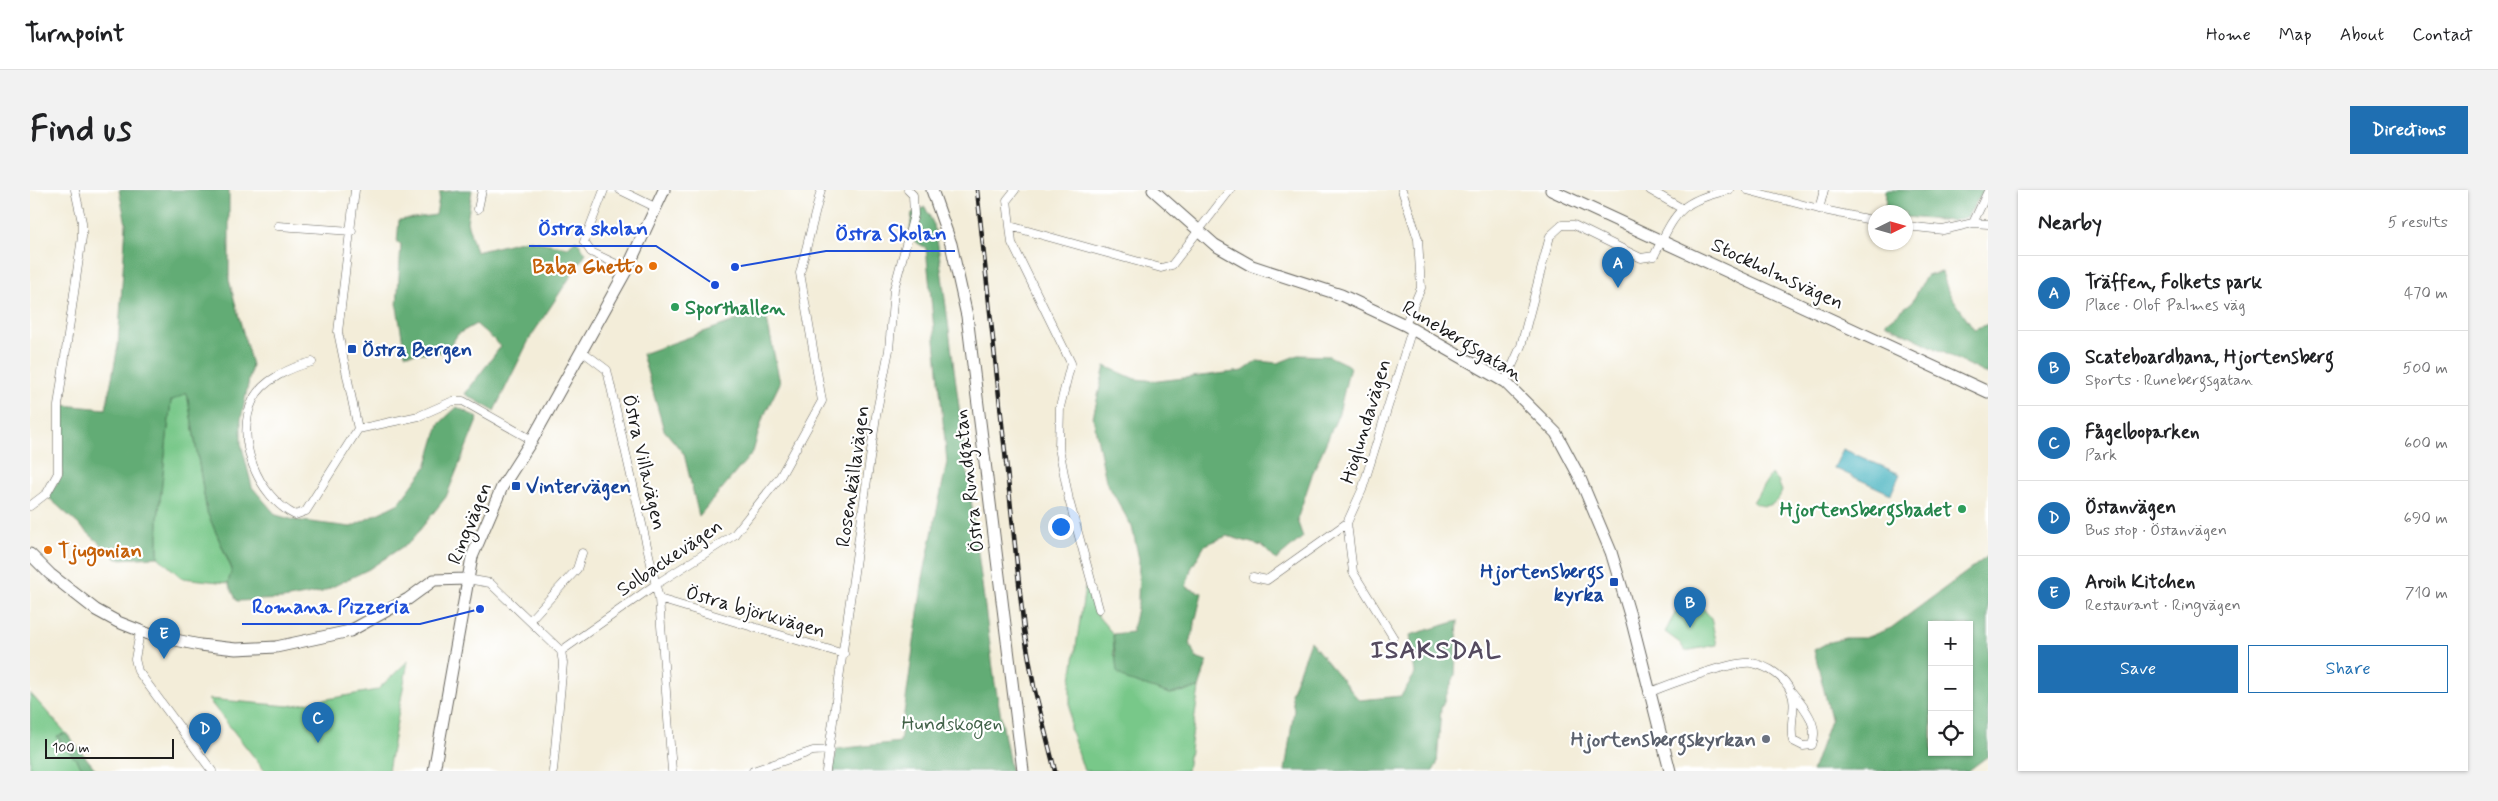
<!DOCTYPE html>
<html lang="en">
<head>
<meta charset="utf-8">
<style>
	body { margin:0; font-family:Mynerve,sans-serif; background:#f2f2f2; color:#202124 }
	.controls { position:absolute; right:15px; bottom:15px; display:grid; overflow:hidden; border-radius:0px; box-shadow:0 1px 4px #0004 }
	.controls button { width:45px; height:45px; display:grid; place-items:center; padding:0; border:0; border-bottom:1px solid #e0e0e0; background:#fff; color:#202124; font:25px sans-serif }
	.compass { position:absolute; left:1838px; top:15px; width:45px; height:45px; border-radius:50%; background:#fff; box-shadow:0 1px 4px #0004; rotate:85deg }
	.scale { position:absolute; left:15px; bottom:12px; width:129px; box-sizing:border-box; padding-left:5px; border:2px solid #1c1c1c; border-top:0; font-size:14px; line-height:18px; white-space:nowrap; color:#1c1c1c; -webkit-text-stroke:4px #fff; paint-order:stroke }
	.you { position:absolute; left:1030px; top:336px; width:18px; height:18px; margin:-12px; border:4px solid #fff; border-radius:50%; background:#1a73e8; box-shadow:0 0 0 8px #1a73e833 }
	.badge { display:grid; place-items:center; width:32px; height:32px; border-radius:50%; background:#1f6fb2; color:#fff; font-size:16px; font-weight:700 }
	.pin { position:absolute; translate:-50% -41px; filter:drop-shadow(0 1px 2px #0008) }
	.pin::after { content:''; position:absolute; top:26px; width:18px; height:15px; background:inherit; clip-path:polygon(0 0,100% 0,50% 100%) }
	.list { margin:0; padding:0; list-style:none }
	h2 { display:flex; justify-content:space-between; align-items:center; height:65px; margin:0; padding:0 20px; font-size:21px }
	h2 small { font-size:16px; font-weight:400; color:#757577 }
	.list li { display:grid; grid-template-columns:32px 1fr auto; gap:15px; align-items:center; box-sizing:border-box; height:75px; padding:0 20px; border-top:1px solid #e0e0e0 }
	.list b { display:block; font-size:19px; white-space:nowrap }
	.list p { margin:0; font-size:16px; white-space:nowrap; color:#757577 }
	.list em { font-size:16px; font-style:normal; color:#757577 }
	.actions { display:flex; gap:10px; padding:15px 20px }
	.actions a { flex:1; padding:11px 0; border:1px solid #1f6fb2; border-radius:0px; text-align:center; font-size:18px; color:#1f6fb2 }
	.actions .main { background:#1f6fb2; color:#fff }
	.icon { flex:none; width:28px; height:28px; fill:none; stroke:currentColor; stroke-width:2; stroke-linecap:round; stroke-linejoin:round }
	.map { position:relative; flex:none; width:1958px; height:581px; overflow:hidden; border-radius:0px }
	header { display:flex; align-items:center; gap:30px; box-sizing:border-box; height:70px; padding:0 25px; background:#fff; border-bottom:1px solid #e0e0e0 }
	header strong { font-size:24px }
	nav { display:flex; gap:28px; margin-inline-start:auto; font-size:18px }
	.intro { display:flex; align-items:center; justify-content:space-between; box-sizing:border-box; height:120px; padding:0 30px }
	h1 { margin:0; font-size:35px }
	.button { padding:12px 22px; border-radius:0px; background:#1f6fb2; color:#fff; font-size:18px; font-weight:700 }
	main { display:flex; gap:30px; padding:0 30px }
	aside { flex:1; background:#fff; border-radius:0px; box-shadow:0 1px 4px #0004 }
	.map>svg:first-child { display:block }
	.green { fill:#78c889; stroke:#4a7252 }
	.forest { fill:#62ac75; stroke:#3f6448; fill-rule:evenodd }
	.water { fill:#42b1be; stroke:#2f666d }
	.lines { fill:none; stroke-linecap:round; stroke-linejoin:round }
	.street-casing { stroke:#67655e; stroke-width:9 }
	.secondary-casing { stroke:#67655e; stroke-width:13 }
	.street { stroke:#fff; stroke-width:8 }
	.secondary { stroke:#fff; stroke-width:11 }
	.rail-casing { stroke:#1c1c1c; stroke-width:4.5 }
	.rail { stroke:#fff; stroke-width:2.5; stroke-dasharray:8; stroke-linecap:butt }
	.food-dot { fill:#e8710a; stroke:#fff; stroke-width:2 }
	.leisure-dot { fill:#2e9e5b; stroke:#fff; stroke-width:2 }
	.transit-dot { fill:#1a4fb4; stroke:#fff; stroke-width:2 }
	.worship-dot { fill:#6b7280; stroke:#fff; stroke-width:2 }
	.labels { text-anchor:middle; stroke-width:4.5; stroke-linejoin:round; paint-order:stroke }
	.food-label { font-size:20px; font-weight:bold; fill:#c56008; stroke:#fff; text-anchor:end }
	.street-label { font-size:20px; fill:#1c1c1c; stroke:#fff }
	.leisure-label { font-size:20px; font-weight:bold; fill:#27864d; stroke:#fff; text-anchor:start }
	.transit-label { font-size:20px; font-weight:bold; fill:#164399; stroke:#fff; text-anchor:start }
	.park-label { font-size:20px; fill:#416148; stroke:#fff }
	.worship-label { font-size:20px; font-weight:bold; fill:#5b616d; stroke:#fff; text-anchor:end }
	.district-label { font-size:25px; font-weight:bold; letter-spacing:1px; fill:#554b60; stroke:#fff }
	.leader { fill:none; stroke:#1d4ed8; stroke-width:2 }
	.callout-dot { fill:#1d4ed8; stroke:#fff; stroke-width:2 }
	.callout-label { font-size:21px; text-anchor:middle; font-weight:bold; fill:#1d4ed8; stroke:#fff; stroke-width:4.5; stroke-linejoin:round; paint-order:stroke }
</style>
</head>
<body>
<header>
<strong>Turnpoint</strong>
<nav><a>Home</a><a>Map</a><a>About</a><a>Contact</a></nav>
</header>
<div class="intro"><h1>Find us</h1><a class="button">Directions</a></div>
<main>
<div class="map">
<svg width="1958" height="581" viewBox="0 0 1958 581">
	<rect width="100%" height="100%" fill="#fff"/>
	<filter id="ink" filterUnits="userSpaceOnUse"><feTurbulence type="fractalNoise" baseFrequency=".02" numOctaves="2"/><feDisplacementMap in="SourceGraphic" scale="10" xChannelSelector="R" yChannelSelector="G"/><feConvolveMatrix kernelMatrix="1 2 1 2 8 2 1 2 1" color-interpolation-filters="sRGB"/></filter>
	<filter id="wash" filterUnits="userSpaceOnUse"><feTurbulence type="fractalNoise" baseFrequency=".0096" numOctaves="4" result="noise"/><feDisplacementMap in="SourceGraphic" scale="20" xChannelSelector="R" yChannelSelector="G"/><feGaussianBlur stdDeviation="1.12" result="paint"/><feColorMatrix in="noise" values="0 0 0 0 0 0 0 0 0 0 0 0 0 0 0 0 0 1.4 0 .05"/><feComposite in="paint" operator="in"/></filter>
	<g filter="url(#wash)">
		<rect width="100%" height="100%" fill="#f3edd9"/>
		<path class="green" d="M157,203L177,322L202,380L198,393L152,388L128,367V329L141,210Z
			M1741,284L1748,291L1752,301C1747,315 1736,320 1723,312Z
			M1055,397L1066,424L1083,444L1084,465L1140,504L1169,498L1157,581H1054L1040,538V496Z
			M1672,417L1681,428L1687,455L1655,461L1650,453L1635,442L1648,418L1660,420Z
			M378,471L358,581H235L178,509L259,516L347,500Z
			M0,503L36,543L27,547L55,581H0Z"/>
		<path class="forest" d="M89,0H199V90L222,175L211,229V253L222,297L246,325L264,330L321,337L369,313L396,277L409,234L427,217L448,228L416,307L381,351L339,379L292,402L253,409L207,411L198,393L202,379L177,322L157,203L141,211L128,329V367L87,369L18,307L32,285V215L76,219L88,156L96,34Z
			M429,0H442L437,32L446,62L495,50L538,57L546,50L556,63L500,148L464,221L435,204L471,156L446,134L428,144L416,162L375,164L367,117L371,54L367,53L369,30L406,25L410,2Z
			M1856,0H1954L1937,27L1921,31L1876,27V22H1855Z
			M895,17L904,35L908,55L965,494L981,581H802L807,559L870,552L893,388L917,272L896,58L879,48L882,23Z
			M1912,82L1918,101L1944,139L1958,134V185L1855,133L1882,112L1896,86Z
			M735,120L750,193L732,230L723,262L669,326L654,264L634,240L612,164Z
			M1268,165L1299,166L1320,176L1309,223L1282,285L1267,330L1273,347L1246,370L1232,356L1197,346L1175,355L1161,379L1156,397L1172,403L1160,454L1166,468L1177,472L1169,498L1140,504L1097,490L1087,482L1083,444L1102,442L1108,413L1109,369L1102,337L1076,291L1063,227L1075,176L1105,189L1128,191L1213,181L1227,171L1248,173Z
			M1958,366V566L1938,581H1782L1801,528L1784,460L1797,453L1815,448H1835L1861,438ZM1902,435H1939V562H1902Z
			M1428,431L1425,485L1411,518L1407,574L1403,581H1255L1264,520L1261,504L1280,451L1329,510L1371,506L1385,484L1380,445Z
			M36,543L67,581H55L27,546Z"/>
		<path class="water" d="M1813,259L1870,284L1861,304L1804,278Z"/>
	</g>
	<g filter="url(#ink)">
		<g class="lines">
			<defs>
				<path id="street" d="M574,0L554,52L561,62L597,79
					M590,0L627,18
					M985,0L977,10L980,36L1131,78L1142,75L1200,0
					M1372,0L1388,49L1391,98L1375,135
					M1620,0L1651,18
					M1717,0L1789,19L1846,31
					M448,19L452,0
					M1789,19L1794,0
					M1943,33L1958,34
					M248,36L322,41
					M980,36L982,53L1041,173L1030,217L1029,258L1039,310L1069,419
					M1876,36L1913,40L1943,33L1958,1
					M552,161L577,180L629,409L642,581
					M282,172C262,177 232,190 223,210C204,249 228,307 265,325L276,321L328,239L308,142L325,0
					M1475,192L1491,156L1520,46L1532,35H1544L1611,68L1624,66C1646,23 1648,11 1699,0
					M328,239L389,226L423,211H433L502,250
					M0,316L17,303L28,283V216L52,47V32L45,0
					M1223,387L1237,390L1317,333
					M437,389L460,393L531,461L533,473L523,581
					M629,409L814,464
					M500,430L547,379L552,363
					M110,442L105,469L108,481L182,581
					M1363,447L1323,382L1317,333L1332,300L1382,139
					M531,461L625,395L704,345L750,287L792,211L770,83L791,0
					M1618,503C1637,495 1704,470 1722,473C1738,476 1755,487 1761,502C1768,516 1758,534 1763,551L1773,556L1782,555C1790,534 1773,516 1761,501
					M723,581L783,561L800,560
					M796,581L846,226L859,160L864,99L884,25L883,5L878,0"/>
				<path id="secondary" d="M902,0L921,54L937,126L993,581
					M1123,0L1185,55L1222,76L1311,105L1375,135L1475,192L1526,243L1549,286L1581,362L1602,432L1640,581
					M1521,0L1958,202
					M0,364L20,384L66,420L88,432L121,445L170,455L206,459L246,457L320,441L378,409L404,390L437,389
					M404,581L442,367L472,297L502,250L597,79L634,0"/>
			</defs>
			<use href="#street" class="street-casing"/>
			<use href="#secondary" class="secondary-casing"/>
			<use href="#street" class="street"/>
			<use href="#secondary" class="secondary"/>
			<defs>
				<path id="rail" d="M947,0L994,440L1004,497L1025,581"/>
			</defs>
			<use href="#rail" class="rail-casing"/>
			<use href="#rail" class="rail"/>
		</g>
	</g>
	<g class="food-dot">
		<circle cx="623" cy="76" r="5"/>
		<circle cx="18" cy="360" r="5"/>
	</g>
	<g class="leisure-dot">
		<circle cx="645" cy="117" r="5"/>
		<circle cx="1932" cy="319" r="5"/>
	</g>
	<g class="transit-dot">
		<rect x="317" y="154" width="10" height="10" rx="2.5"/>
		<rect x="481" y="291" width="10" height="10" rx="2.5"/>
		<rect x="1579" y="387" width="10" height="10" rx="2.5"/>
	</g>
	<circle class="worship-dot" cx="1736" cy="549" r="5"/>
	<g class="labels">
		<g class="food-label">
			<text x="613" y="83">Baba Ghetto</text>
			<text x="28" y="367" text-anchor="start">Tjugonian</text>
		</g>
		<g class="street-label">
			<text transform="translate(1748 83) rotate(25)" y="7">Stockholmsvägen</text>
			<text transform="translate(1433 150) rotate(31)" y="7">Runebergsgatan</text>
			<text transform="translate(1335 231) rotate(-73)" y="7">Höglundavägen</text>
			<text transform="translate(615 272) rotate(77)" y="7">Östra Villavägen</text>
			<text transform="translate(822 286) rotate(-82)" y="7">Rosenkällavägen</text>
			<text transform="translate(938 291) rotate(-97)" y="7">Östra Rundgatan</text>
			<text transform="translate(439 333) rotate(-68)" y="7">Ringvägen</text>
			<text transform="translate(639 367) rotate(-34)" y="7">Solbackevägen</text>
			<text transform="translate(726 421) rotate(16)" y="7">Östra björkvägen</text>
		</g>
		<g class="leisure-label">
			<text x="655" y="124">Sporthallen</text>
			<text x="1922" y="326" text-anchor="end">Hjortensbergsbadet</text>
		</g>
		<g class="transit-label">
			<text x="332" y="166">Östra Bergen</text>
			<text x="496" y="303">Vintervägen</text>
			<text x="1574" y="388" text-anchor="end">Hjortensbergs<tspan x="1574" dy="23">kyrka</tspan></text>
		</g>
		<g class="park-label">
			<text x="922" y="540">Hundskogen</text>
		</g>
		<g class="worship-label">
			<text x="1726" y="556">Hjortensbergskyrkan</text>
		</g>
		<g class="district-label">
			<text x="1406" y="468">ISAKSDAL</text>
		</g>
	</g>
	<path class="leader" d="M685 95L626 56H499M705 77L796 61H925M450 419L390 434H212"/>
	<g class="callout-dot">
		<circle cx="685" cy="95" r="5"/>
		<circle cx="705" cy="77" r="5"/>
		<circle cx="450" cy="419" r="5"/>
	</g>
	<g class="callout-label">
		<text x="563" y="45">Östra skolan</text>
		<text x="861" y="50">Östra Skolan</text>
		<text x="301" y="423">Romana Pizzeria</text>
	</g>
</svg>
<div class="controls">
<button>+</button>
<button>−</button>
<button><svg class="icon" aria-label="locate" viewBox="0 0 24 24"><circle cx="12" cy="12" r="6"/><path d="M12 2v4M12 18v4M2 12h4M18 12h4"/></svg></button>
</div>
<svg class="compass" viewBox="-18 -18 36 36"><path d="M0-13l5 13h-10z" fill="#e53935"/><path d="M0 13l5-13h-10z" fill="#757577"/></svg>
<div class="scale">100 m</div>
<div class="you"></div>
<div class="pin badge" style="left:1588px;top:98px">A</div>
<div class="pin badge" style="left:1660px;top:438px">B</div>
<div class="pin badge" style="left:288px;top:553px">C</div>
<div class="pin badge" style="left:175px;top:564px">D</div>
<div class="pin badge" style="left:134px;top:469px">E</div>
</div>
<aside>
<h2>Nearby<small>5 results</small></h2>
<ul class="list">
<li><span class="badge">A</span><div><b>Träffen, Folkets park</b><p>Place · Olof Palmes väg</p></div><em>470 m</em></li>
<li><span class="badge">B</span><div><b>Scateboardbana, Hjortensberg</b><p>Sports · Runebergsgatan</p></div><em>500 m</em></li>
<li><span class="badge">C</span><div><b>Fågelboparken</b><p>Park</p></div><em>600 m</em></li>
<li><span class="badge">D</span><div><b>Östanvägen</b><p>Bus stop · Östanvägen</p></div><em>690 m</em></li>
<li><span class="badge">E</span><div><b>Aroih Kitchen</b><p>Restaurant · Ringvägen</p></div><em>710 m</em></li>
</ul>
<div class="actions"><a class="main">Save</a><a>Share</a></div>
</aside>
</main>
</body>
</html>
